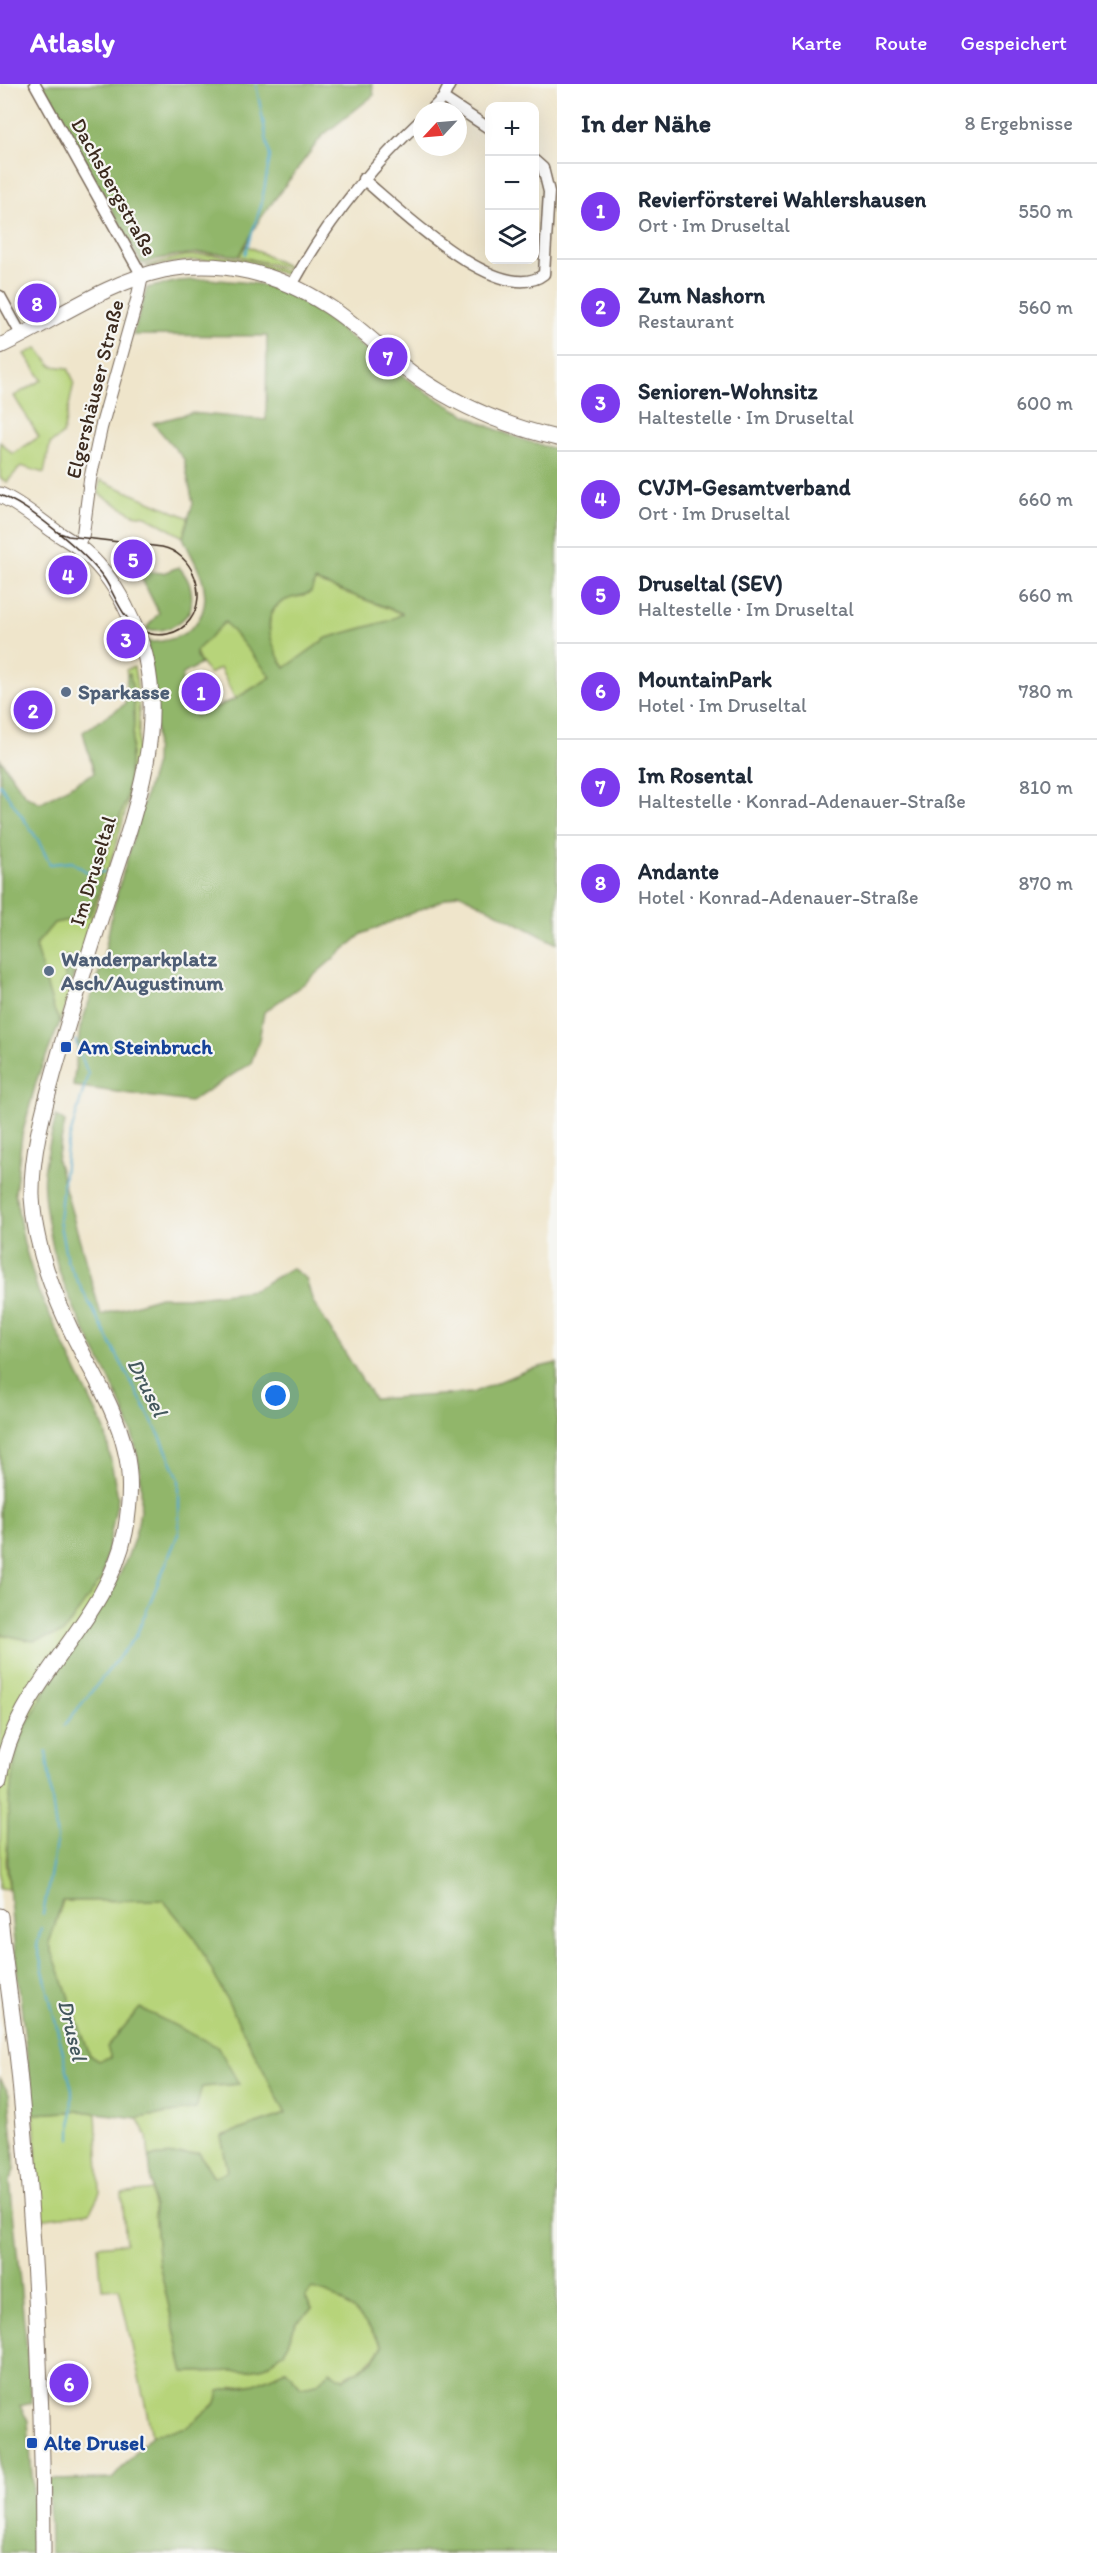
<!DOCTYPE html>
<html lang="de">
<head>
<meta charset="utf-8">
<style>
	body { margin:0; font-family:Itim,sans-serif; background:#f2f2f3; color:#1f2937 }
	.controls { position:absolute; right:18px; top:18px; display:grid; overflow:hidden; border-radius:12px; box-shadow:0 6px 24px #0002 }
	.controls button { width:54px; height:54px; display:grid; place-items:center; padding:0; border:0; border-bottom:2px solid #e0e1e3; background:#fff; color:#1f2937; font:30px sans-serif }
	.compass { position:absolute; left:413px; top:18px; width:54px; height:54px; border-radius:50%; background:#fff; box-shadow:0 6px 24px #0002; rotate:244deg }
	.you { position:absolute; left:276px; top:1312px; width:21px; height:21px; margin:-15px; border:4px solid #fff; border-radius:50%; background:#1a73e8; box-shadow:0 0 0 9px #1a73e833 }
	.badge { display:grid; place-items:center; width:39px; height:39px; border-radius:50%; background:#7c3aed; color:#fff; font-size:20px; font-weight:700 }
	.pin { position:absolute; translate:-50% -50%; border:3px solid #fff; box-shadow:0 2px 6px #0006 }
	.list { margin:0; padding:0; list-style:none }
	h2 { display:flex; justify-content:space-between; align-items:center; height:78px; margin:0; padding:0 24px; font-size:26px }
	h2 small { font-size:20px; font-weight:400; color:#747a83 }
	.list li { display:grid; grid-template-columns:39px 1fr auto; gap:18px; align-items:center; box-sizing:border-box; height:96px; padding:0 24px; border-top:2px solid #e0e1e3 }
	.list b { display:block; font-size:22px; white-space:nowrap }
	.list p { margin:0; font-size:20px; white-space:nowrap; color:#747a83 }
	.list em { font-size:20px; font-style:normal; color:#747a83 }
	.icon { flex:none; width:33px; height:33px; fill:none; stroke:currentColor; stroke-width:2; stroke-linecap:round; stroke-linejoin:round }
	.map { position:relative; flex:none; width:557px; height:2469px; overflow:hidden }
	header { display:flex; align-items:center; gap:36px; box-sizing:border-box; height:84px; padding:0 30px; background:#7c3aed; color:#fff }
	header strong { font-size:28px }
	nav { display:flex; gap:33px; margin-inline-start:auto; font-size:21px }
	main { display:flex }
	aside { flex:1; background:#fff }
	.map>svg:first-child { display:block }
	.green { fill:#b7d47a; stroke:#797f4c; stroke-width:1.5 }
	.forest { fill:#91b66a; stroke:#667044; stroke-width:1.5; fill-rule:evenodd }
	.lines { fill:none; stroke-linecap:round; stroke-linejoin:round }
	.stream { stroke:#52aacf; stroke-width:2 }
	.minor-casing { stroke:#7a6b5b; stroke-width:13 }
	.tertiary-casing { stroke:#7a6b5b; stroke-width:14 }
	.secondary-casing { stroke:#7a6b5b; stroke-width:17 }
	.minor { stroke:#fff; stroke-width:10 }
	.tertiary { stroke:#fff; stroke-width:12 }
	.secondary { stroke:#fff; stroke-width:15 }
	.tram { stroke:#3b2a1e; stroke-width:1.5 }
	.service-dot { fill:#5c6f8a; stroke:#f6f6f2; stroke-width:2 }
	.transit-dot { fill:#1a4fb4; stroke:#f6f6f2; stroke-width:2 }
	.labels { text-anchor:middle; stroke-width:4.5; stroke-linejoin:round; paint-order:stroke }
	.street-label { font-size:21px; fill:#3b2a1e; stroke:#f6f6f2 }
	.service-label { font-size:21px; font-weight:bold; fill:#4e5e75; stroke:#f6f6f2; text-anchor:start }
	.transit-label { font-size:21px; font-weight:bold; fill:#164399; stroke:#f6f6f2; text-anchor:start }
	.water-label { font-size:22px; font-style:italic; fill:#43575c; stroke:#f6f6f2 }
</style>
</head>
<body>
<header>
<strong>Atlasly</strong>
<nav><a>Karte</a><a>Route</a><a>Gespeichert</a></nav>
</header>
<main>
<div class="map">
<svg width="557" height="2469" viewBox="0 0 557 2469">
	<rect width="100%" height="100%" fill="#f6f6f2"/>
	<filter id="ink" filterUnits="userSpaceOnUse"><feTurbulence type="fractalNoise" baseFrequency=".0167" numOctaves="2"/><feDisplacementMap in="SourceGraphic" scale="12" xChannelSelector="R" yChannelSelector="G"/><feConvolveMatrix kernelMatrix="1 2 1 2 8 2 1 2 1" color-interpolation-filters="sRGB"/></filter>
	<filter id="wash" filterUnits="userSpaceOnUse"><feTurbulence type="fractalNoise" baseFrequency=".008" numOctaves="4" result="noise"/><feDisplacementMap in="SourceGraphic" scale="24" xChannelSelector="R" yChannelSelector="G"/><feGaussianBlur stdDeviation="1.35" result="paint"/><feColorMatrix in="noise" values="0 0 0 0 0 0 0 0 0 0 0 0 0 0 0 0 0 1.4 0 .05"/><feComposite in="paint" operator="in"/></filter>
	<g filter="url(#wash)">
		<rect width="100%" height="100%" fill="#efe5cb"/>
		<path class="green" d="M246,161L295,186L239,172Z
			M212,171L249,176L293,189L287,191C233,174 205,171 149,183L145,182L184,172Z
			M37,264L52,282L68,284L74,298L63,350L50,360L44,389L21,382L7,398L0,394V358L13,370L39,353L14,312L42,296L25,270Z
			M100,396L189,434L183,453L146,432L133,430L99,410Z
			M315,497L403,530L388,537L327,554L285,584C266,556 257,515 304,512Z
			M225,537L271,593L235,615L220,584L209,590L199,576L196,567Z
			M134,583C149,664 128,722 104,798C89,845 75,892 60,938L54,926L35,862L54,839L89,832L98,810L102,783L126,716L134,640V616L130,590L127,591L126,586Z
			M102,1494L115,1500L43,1609L20,1656L6,1777L9,1805L0,1804V1550L33,1557L82,1519Z
			M163,1816L195,1854L286,2030L221,2052L228,2087L214,2093L199,2069L149,2073L147,2052L137,2034L195,2025L201,2003L239,2000L111,1974L98,1977L90,1972L49,1859L63,1817Z
			M81,2027L96,2029L100,2108L90,2128L39,2135L34,2030Z
			M152,2106L159,2180L184,2288L243,2287L265,2283L284,2268L296,2239L312,2225L304,2213L312,2205C347,2212 363,2235 383,2262C362,2293 336,2297 301,2303L286,2286L255,2300L233,2303L187,2344L152,2351L119,2204L102,2205L98,2162L126,2159L122,2110Z"/>
		<path class="forest" d="M42,0H372L374,11L322,52L260,135L239,172C205,166 174,169 142,180Z
			M210,195C230,198 255,197 274,204C310,218 337,244 368,267C424,309 488,351 557,365V860L459,809L362,850L305,899L264,928L259,956L251,979L190,1018L73,1002L80,944L103,877L114,820L155,679L156,646L147,558C188,558 215,534 201,492C196,478 188,466 183,453L193,419L184,375L153,339L191,329L266,336L267,252L133,251L147,204L179,197ZM315,497L402,529V530L388,537L327,554L285,584C273,566 257,530 284,517C293,512 302,513 311,508ZM225,538L271,593L235,615L196,632L181,601L183,590L201,580L196,572V567Z
			M179,483C191,497 194,509 190,527C179,542 166,548 147,546V543L159,529L138,487L163,489Z
			M130,590L134,616V640L126,716L102,783L98,810L89,832L54,839L35,862L54,926L60,938L37,995L22,1051L15,1109L24,1160L38,1207L105,1346L118,1414L102,1494L63,1549L33,1557L0,1550V675L25,711L40,719L94,689L83,648L125,620L127,591Z
			M67,872L71,876L73,892L71,900L66,903L61,902L62,898L66,894L60,877Z
			M56,1032L65,1038L57,1076L101,1231L160,1213H196L254,1206L292,1184L306,1195L313,1218L374,1315L472,1309L527,1286L557,1279V2469H50L49,2396L112,2395L152,2351L187,2343L216,2319L219,2307L255,2300L286,2286L301,2303L317,2300L330,2287L344,2295L373,2277L383,2262C363,2235 347,2212 312,2205L305,2213L312,2225L296,2239L284,2268L265,2283L243,2287L184,2288L159,2180L149,2073L199,2069L214,2093L228,2087L221,2052L286,2030L195,1854L163,1816L62,1817L49,1859L90,1972L98,1977L111,1974L107,1963L140,1924L218,1963L239,2000L202,2003L196,2025L137,2034L81,2027L34,2030C28,1979 22,1928 16,1878C8,1803 0,1730 20,1657C23,1646 31,1635 36,1624C70,1554 138,1496 141,1414C144,1333 90,1270 63,1198C54,1175 41,1113 44,1089C46,1070 52,1051 56,1032Z
			M0,1994L9,2010L15,2086L10,2097L32,2319L20,2322L28,2337L33,2404L34,2469H0Z"/>
		<g class="lines">
			<path class="stream" d="M245,170L261,122L270,73L256,0
				M0,700L38,756L50,780L72,778L87,788H105
				M64,1642L136,1552L179,1448V1395L161,1354L67,1177L59,1136L67,1063L88,990L75,956
				M43,1830L57,1755L46,1667
				M41,1844L37,1862L72,2006L71,2055"/>
		</g>
	</g>
	<g filter="url(#ink)">
		<g class="lines">
			<defs>
				<path id="minor" d="M35,0L142,192
					M443,14L490,45
					M430,27L443,14L450,0
					M363,95C397,123 500,225 544,190L549,108L543,84L534,76
					M292,201C326,139 371,83 422,35
					M0,212L22,252"/>
				<path id="tertiary" d="M77,462L83,450L90,396L101,344L137,216L142,192"/>
				<path id="secondary" d="M0,262C54,237 105,199 164,186C222,174 279,190 328,222C361,243 388,273 420,295C461,323 510,343 557,354
					M0,411C19,419 36,434 53,446C61,452 69,456 77,462C97,477 114,500 125,522C133,539 142,556 146,575C164,654 132,737 108,811C89,869 71,928 54,988C43,1028 31,1070 32,1113C35,1167 57,1221 82,1268C98,1299 117,1330 125,1365C132,1392 130,1422 125,1449C106,1541 14,1599 0,1694
					M0,1832C5,1887 15,1942 20,1998C35,2155 43,2312 43,2469"/>
			</defs>
			<use href="#minor" class="minor-casing"/>
			<use href="#tertiary" class="tertiary-casing"/>
			<use href="#secondary" class="secondary-casing"/>
			<use href="#minor" class="minor"/>
			<use href="#tertiary" class="tertiary"/>
			<use href="#secondary" class="secondary"/>
			<path class="tram" d="M0,411C30,422 85,468 104,494C115,510 122,536 141,546C157,555 179,551 190,536C209,510 192,469 162,463L68,452L57,448"/>
		</g>
	</g>
	<g class="service-dot">
		<circle cx="66" cy="608" r="6"/>
		<circle cx="49" cy="887" r="6"/>
	</g>
	<g class="transit-dot">
		<rect x="60" y="957" width="12" height="12" rx="3"/>
		<rect x="26" y="2353" width="12" height="12" rx="3"/>
	</g>
	<g class="labels">
		<g class="street-label">
			<text transform="translate(114 103) rotate(61)" y="7">Dachsbergstraße</text>
			<text transform="translate(95 305) rotate(-76)" y="7">Elgershäuser Straße</text>
			<text transform="translate(93 787) rotate(-73)" y="7">Im Druseltal</text>
		</g>
		<g class="service-label">
			<text x="78" y="615">Sparkasse</text>
			<text x="61" y="882">Wanderparkplatz<tspan x="61" dy="24">Asch/Augustinum</tspan></text>
		</g>
		<g class="transit-label">
			<text x="78" y="970">Am Steinbruch</text>
			<text x="44" y="2366">Alte Drusel</text>
		</g>
		<g class="water-label">
			<text transform="translate(148 1303) rotate(63)" y="8">Drusel</text>
			<text transform="translate(73 1946) rotate(76)" y="8">Drusel</text>
		</g>
	</g>
</svg>
<div class="controls">
<button>+</button>
<button>−</button>
<button><svg class="icon" aria-label="layers" viewBox="0 0 24 24"><path d="M12 4l9 5-9 5-9-5zM3 14l9 5 9-5"/></svg></button>
</div>
<svg class="compass" viewBox="-18 -18 36 36"><path d="M0-13l5 13h-10z" fill="#e53935"/><path d="M0 13l5-13h-10z" fill="#747a83"/></svg>
<div class="you"></div>
<div class="pin badge" style="left:201px;top:608px">1</div>
<div class="pin badge" style="left:33px;top:626px">2</div>
<div class="pin badge" style="left:126px;top:555px">3</div>
<div class="pin badge" style="left:68px;top:491px">4</div>
<div class="pin badge" style="left:133px;top:475px">5</div>
<div class="pin badge" style="left:69px;top:2299px">6</div>
<div class="pin badge" style="left:388px;top:273px">7</div>
<div class="pin badge" style="left:37px;top:219px">8</div>
</div>
<aside>
<h2>In der Nähe<small>8 Ergebnisse</small></h2>
<ul class="list">
<li><span class="badge">1</span><div><b>Revierförsterei Wahlershausen</b><p>Ort · Im Druseltal</p></div><em>550 m</em></li>
<li><span class="badge">2</span><div><b>Zum Nashorn</b><p>Restaurant</p></div><em>560 m</em></li>
<li><span class="badge">3</span><div><b>Senioren-Wohnsitz</b><p>Haltestelle · Im Druseltal</p></div><em>600 m</em></li>
<li><span class="badge">4</span><div><b>CVJM-Gesamtverband</b><p>Ort · Im Druseltal</p></div><em>660 m</em></li>
<li><span class="badge">5</span><div><b>Druseltal (SEV)</b><p>Haltestelle · Im Druseltal</p></div><em>660 m</em></li>
<li><span class="badge">6</span><div><b>MountainPark</b><p>Hotel · Im Druseltal</p></div><em>780 m</em></li>
<li><span class="badge">7</span><div><b>Im Rosental</b><p>Haltestelle · Konrad-Adenauer-Straße</p></div><em>810 m</em></li>
<li><span class="badge">8</span><div><b>Andante</b><p>Hotel · Konrad-Adenauer-Straße</p></div><em>870 m</em></li>
</ul>
</aside>
</main>
</body>
</html>
